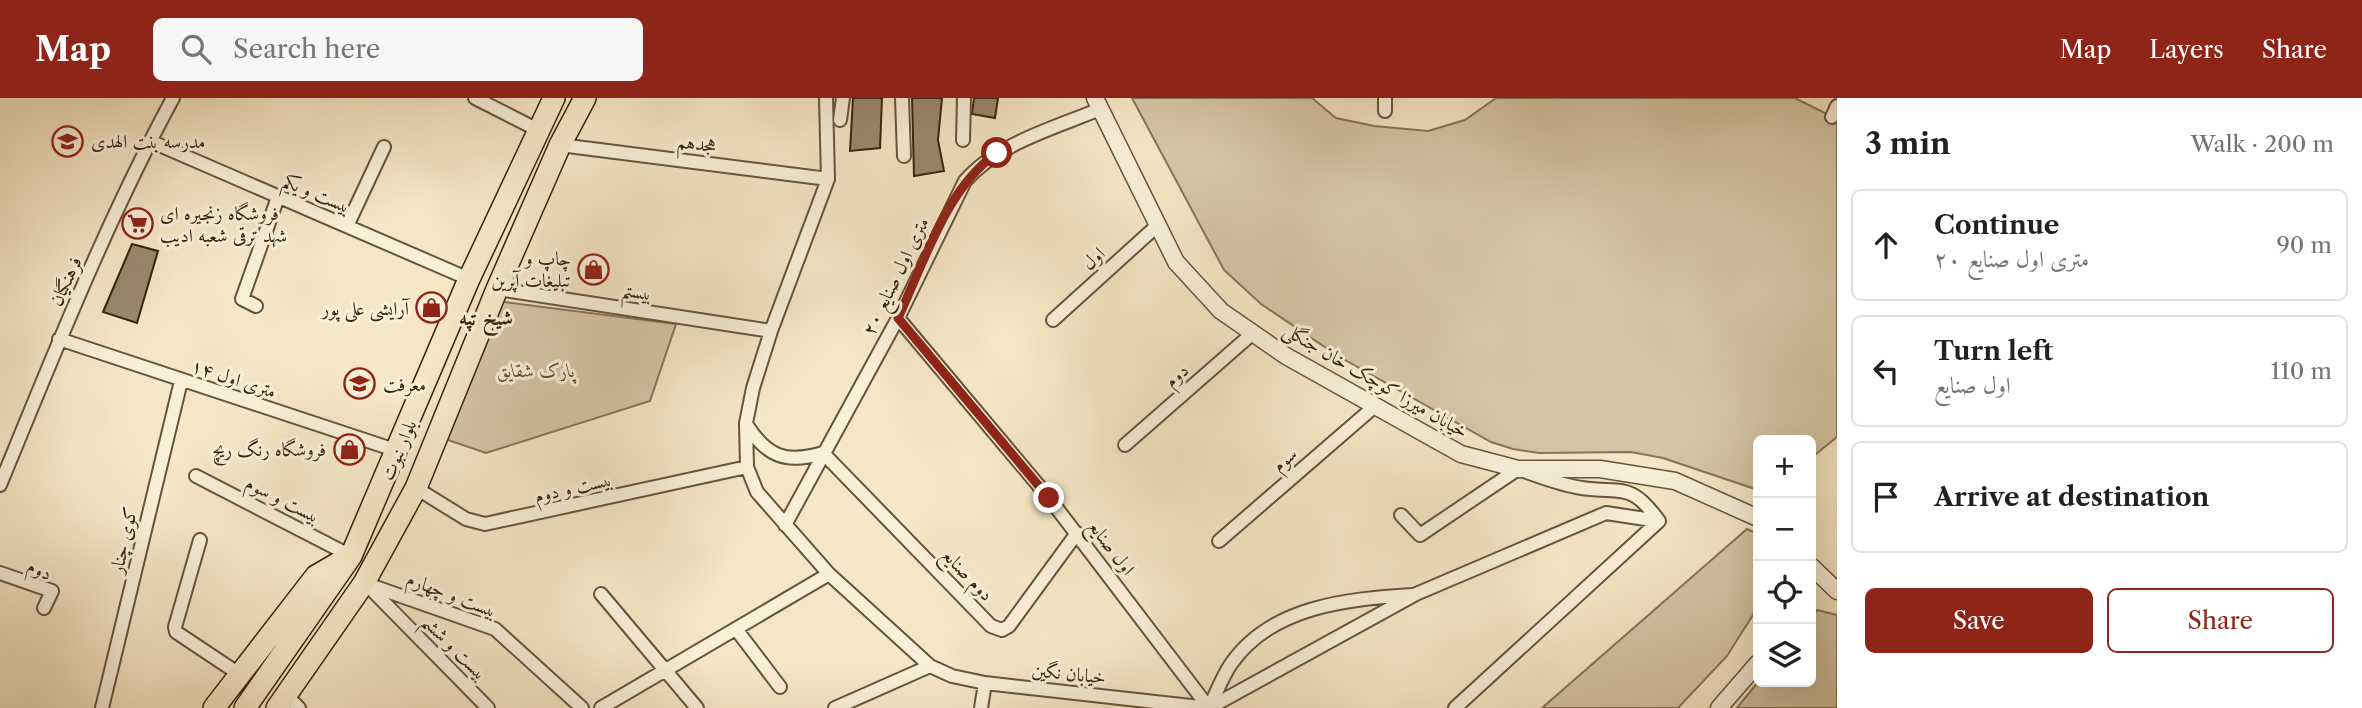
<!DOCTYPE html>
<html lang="en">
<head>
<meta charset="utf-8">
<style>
	body { margin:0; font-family:"Libre Caslon Text",Amiri,serif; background:#f6f6f6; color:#202124 }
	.controls { position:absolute; right:21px; bottom:21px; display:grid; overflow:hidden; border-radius:10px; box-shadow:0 7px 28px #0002 }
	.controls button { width:63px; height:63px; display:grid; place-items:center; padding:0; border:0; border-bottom:2px solid #e0e0e0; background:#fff; color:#202124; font:35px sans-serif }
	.stop { position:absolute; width:21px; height:21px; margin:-16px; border:5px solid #8f2418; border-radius:50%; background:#fff }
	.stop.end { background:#8f2418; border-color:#fff; box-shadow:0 2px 7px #0008 }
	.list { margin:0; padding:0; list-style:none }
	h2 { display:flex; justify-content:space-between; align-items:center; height:91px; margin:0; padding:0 28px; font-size:30px }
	h2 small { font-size:23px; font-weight:400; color:#757577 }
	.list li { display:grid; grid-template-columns:46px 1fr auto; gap:21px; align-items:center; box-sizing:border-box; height:112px; margin:0 14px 14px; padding:0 14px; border:2px solid #e0e0e0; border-radius:10px }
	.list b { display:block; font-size:26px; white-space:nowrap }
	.list p { margin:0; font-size:23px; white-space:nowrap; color:#757577 }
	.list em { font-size:23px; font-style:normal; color:#757577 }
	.actions { display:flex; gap:14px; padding:21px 28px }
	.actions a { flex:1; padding:16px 0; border:2px solid #8f2418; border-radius:10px; text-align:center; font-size:24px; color:#8f2418 }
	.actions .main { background:#8f2418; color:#fff }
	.icon { flex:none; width:38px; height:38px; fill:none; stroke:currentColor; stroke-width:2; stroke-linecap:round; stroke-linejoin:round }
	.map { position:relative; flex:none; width:1837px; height:610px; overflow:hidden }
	header { display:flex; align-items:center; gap:42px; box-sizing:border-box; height:98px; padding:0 35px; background:#8f2418; color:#fff }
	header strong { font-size:33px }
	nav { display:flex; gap:38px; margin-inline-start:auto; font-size:24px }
	.search { width:490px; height:63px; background:#f6f6f6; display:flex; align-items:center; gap:18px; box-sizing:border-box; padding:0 24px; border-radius:10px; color:#757577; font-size:26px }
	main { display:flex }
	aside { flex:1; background:#fff }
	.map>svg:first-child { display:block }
	.green { fill:#d5c5a5; stroke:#867458; stroke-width:2 }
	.building { fill:#99886c; stroke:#36230b; stroke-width:2 }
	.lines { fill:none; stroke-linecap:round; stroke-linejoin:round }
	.minor-casing { stroke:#66543a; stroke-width:16 }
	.tertiary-casing { stroke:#66543a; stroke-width:19 }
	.primary-casing { stroke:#36230b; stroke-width:24 }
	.minor { stroke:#f8efd9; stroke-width:12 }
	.tertiary { stroke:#f8efd9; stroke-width:16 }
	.primary { stroke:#f5e6c5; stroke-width:21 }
	.route { stroke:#8f2418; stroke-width:9 }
	.labels { text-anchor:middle; stroke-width:6; stroke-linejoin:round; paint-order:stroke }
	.poi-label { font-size:19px; fill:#36230b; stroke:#f8efd9; text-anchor:start }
	.street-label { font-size:19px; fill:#36230b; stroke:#f8efd9 }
	.park-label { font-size:19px; font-style:italic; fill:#5e4c32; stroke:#f8efd9 }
	.neighbourhood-label { font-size:21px; font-weight:bold; fill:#36230b; stroke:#f8efd9 }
</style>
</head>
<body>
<header>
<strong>Map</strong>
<div class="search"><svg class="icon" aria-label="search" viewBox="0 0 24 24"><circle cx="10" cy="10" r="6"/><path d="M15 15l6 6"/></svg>Search here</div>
<nav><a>Map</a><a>Layers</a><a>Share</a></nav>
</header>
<main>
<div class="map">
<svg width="1837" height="610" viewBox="0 0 1837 610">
	<rect width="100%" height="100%" fill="#f5e6c5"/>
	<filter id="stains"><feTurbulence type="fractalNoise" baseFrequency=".00286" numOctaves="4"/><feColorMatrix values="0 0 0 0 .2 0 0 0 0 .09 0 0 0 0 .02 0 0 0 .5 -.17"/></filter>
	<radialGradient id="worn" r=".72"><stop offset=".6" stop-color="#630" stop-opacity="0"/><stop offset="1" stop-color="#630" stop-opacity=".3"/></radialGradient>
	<path class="green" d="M1132,0H1312L1336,20L1374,28L1428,33L1465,22L1496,0H1795L1837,21V339L1811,360V342H1758V392L1663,360L1631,354L1539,355L1513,351L1491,344L1338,258L1261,206L1224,172Z
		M497,203L676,226L650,303L486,355L439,339Z
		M1747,431L1758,436V509L1727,558L1678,610H1542Z
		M1817,512L1837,517V610H1737L1758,584H1811V519Z"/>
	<path class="building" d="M853,0H882L880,50L850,53Z
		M912,0H942L938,42L944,73L914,78Z
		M974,0H998L995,20L972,16Z
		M132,146L158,153L137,225L103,214Z"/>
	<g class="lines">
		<defs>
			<path id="minor" d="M475,0L538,32
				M826,0L828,81L771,233L753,290L746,325L747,369L757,394L829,476L930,568L952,578L985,585L1209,610L1416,496L1606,415L1659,423C1630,383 1622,396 1582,390C1560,387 1539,378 1518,371L1420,437L1401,417
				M902,0L904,58
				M1385,0V13
				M1832,19L1837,8
				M840,22L843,0
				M963,42L964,0
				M150,43L469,181
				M560,47L828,81
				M347,128L384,49
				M497,191L771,233
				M256,208L242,201L278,99
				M898,220L1049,400L1209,610
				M1053,222L1159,126
				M59,241L398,353
				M746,326C767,359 786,366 823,355L991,528L1002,532L1009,528L1077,435
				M1125,347L1253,235
				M196,378L351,458
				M0,387C54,256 106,124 173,0
				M416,390L466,421L485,426L747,369
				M785,427L898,220L965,83C998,45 1055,30 1100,11
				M200,442L175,529L176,534L239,576
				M1219,443L1375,308
				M0,475L52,493L44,510
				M364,485L495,531L582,610
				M367,487L488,610
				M601,496L697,610
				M736,531L780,589
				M286,597L299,610
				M102,610L181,283
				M601,610L829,476
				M835,610L930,568
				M981,610L985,585
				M1209,610C1216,596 1222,579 1231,566C1271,508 1348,501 1412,497
				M1455,610L1659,423"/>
			<path id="tertiary" d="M1095,0L1176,164L1221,213L1286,258L1461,356L1518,371H1600L1675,383L1758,420
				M1811,468L1837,493
				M1719,610L1758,565"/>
			<path id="primary" d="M214,610L316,478L347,460
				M245,610L351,458L469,181L554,0
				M277,610L364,485L416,390L497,191L560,47L585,0"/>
		</defs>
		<use href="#minor" class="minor-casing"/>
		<use href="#tertiary" class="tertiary-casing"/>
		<use href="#primary" class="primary-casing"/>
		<use href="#minor" class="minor"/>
		<use href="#tertiary" class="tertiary"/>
		<use href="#primary" class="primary"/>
	</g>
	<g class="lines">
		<path class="route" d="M997,55C946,90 924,165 898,220L1049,400"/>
	</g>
	<defs>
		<symbol id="school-ring" viewBox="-11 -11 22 22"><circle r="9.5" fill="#f8efd9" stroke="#8f2418" stroke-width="1.5"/><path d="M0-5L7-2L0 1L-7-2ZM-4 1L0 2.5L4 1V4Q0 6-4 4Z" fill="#8f2418"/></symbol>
		<symbol id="supermarket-ring" viewBox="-11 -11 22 22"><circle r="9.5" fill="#f8efd9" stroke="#8f2418" stroke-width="1.5"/><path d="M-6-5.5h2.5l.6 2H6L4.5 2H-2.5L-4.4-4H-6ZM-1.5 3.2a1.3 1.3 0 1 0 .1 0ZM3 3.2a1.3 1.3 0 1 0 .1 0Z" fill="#8f2418"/></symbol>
		<symbol id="shop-ring" viewBox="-11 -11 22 22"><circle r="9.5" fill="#f8efd9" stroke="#8f2418" stroke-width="1.5"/><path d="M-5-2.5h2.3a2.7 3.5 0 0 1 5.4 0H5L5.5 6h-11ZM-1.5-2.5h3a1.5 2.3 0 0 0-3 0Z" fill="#8f2418"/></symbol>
	</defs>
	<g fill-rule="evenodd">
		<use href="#school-ring" x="50" y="26" width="35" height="35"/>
		<use href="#supermarket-ring" x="120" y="108" width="35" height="35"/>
		<use href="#shop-ring" x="576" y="154" width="35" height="35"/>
		<use href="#shop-ring" x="414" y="192" width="35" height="35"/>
		<use href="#school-ring" x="342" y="268" width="35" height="35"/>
		<use href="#shop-ring" x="332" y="334" width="35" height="35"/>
	</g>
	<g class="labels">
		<g class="poi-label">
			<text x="91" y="50">مدرسه بنت الهدی</text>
			<text x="160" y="122">فروشگاه زنجیره ای<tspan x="160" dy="22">شهد ترقی شعبه ادیب</tspan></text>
			<text x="571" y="167" text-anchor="end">چاپ و<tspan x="571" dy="22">تبلیغات آپرین</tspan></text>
			<text x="409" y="217" text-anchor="end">آرایشی علی پور</text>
			<text x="383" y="293">معرفت</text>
			<text x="326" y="358" text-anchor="end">فروشگاه رنگ ریچ</text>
		</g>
		<g class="street-label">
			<text transform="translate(697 45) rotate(7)" y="7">هجدهم</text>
			<text transform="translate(317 95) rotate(23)" y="7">بیست و یکم</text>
			<text transform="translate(1093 160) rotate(-42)" y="7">اول</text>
			<text transform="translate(895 178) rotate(-64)" y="7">۲۰ متری اول صنایع</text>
			<text transform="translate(65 183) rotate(-65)" y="7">فرهنگیان</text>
			<text transform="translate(637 193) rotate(9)" y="7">بیستم</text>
			<text transform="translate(1176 277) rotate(-41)" y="7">دوم</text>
			<text transform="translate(234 280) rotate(18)" y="7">۱۴ متری اول</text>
			<text transform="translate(1376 282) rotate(30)" y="7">خیابان میرزا کوچک خان جنگلی</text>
			<text transform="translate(398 352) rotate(-67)" y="7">بلوار نبوت</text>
			<text transform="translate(1284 361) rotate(-41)" y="7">سوم</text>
			<text transform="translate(573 389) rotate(-13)" y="7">بیست و دوم</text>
			<text transform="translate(283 401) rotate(27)" y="7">بیست و سوم</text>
			<text transform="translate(123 442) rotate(-77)" y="7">کوی چنار</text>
			<text transform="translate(1112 449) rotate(53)" y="7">اول صنایع</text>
			<text transform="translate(40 471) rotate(25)" y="7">دوم</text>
			<text transform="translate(968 476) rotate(46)" y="7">دوم صنایع</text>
			<text transform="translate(452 496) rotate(21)" y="7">بیست و چهارم</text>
			<text transform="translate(455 549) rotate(45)" y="7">بیست و ششم</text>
			<text transform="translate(1069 575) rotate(6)" y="7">خیابان نگین</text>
		</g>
		<g class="park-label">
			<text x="536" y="279">پارک شقایق</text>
		</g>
		<g class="neighbourhood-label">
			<text x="486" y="227">شیخ تپه</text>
		</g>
	</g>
	<rect width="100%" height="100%" filter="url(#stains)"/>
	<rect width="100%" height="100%" fill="url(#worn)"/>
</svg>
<div class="controls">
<button>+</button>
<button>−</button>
<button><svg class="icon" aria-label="locate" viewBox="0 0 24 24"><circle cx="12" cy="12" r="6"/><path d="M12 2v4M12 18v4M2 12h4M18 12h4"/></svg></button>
<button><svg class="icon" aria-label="layers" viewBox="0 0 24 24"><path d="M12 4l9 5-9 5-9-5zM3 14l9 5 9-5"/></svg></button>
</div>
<div class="stop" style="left:997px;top:55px"></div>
<div class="stop end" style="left:1049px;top:400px"></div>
</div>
<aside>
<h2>3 min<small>Walk · 200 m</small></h2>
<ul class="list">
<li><svg class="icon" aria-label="ahead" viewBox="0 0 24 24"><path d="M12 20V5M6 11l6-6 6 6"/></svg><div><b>Continue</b><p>۲۰ متری اول صنایع</p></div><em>90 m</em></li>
<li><svg class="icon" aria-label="left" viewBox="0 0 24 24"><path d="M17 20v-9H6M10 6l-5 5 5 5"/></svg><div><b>Turn left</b><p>اول صنایع</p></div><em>110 m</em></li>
<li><svg class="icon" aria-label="arrive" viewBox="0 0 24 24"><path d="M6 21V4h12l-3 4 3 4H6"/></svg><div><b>Arrive at destination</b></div></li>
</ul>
<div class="actions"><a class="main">Save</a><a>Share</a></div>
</aside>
</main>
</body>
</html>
